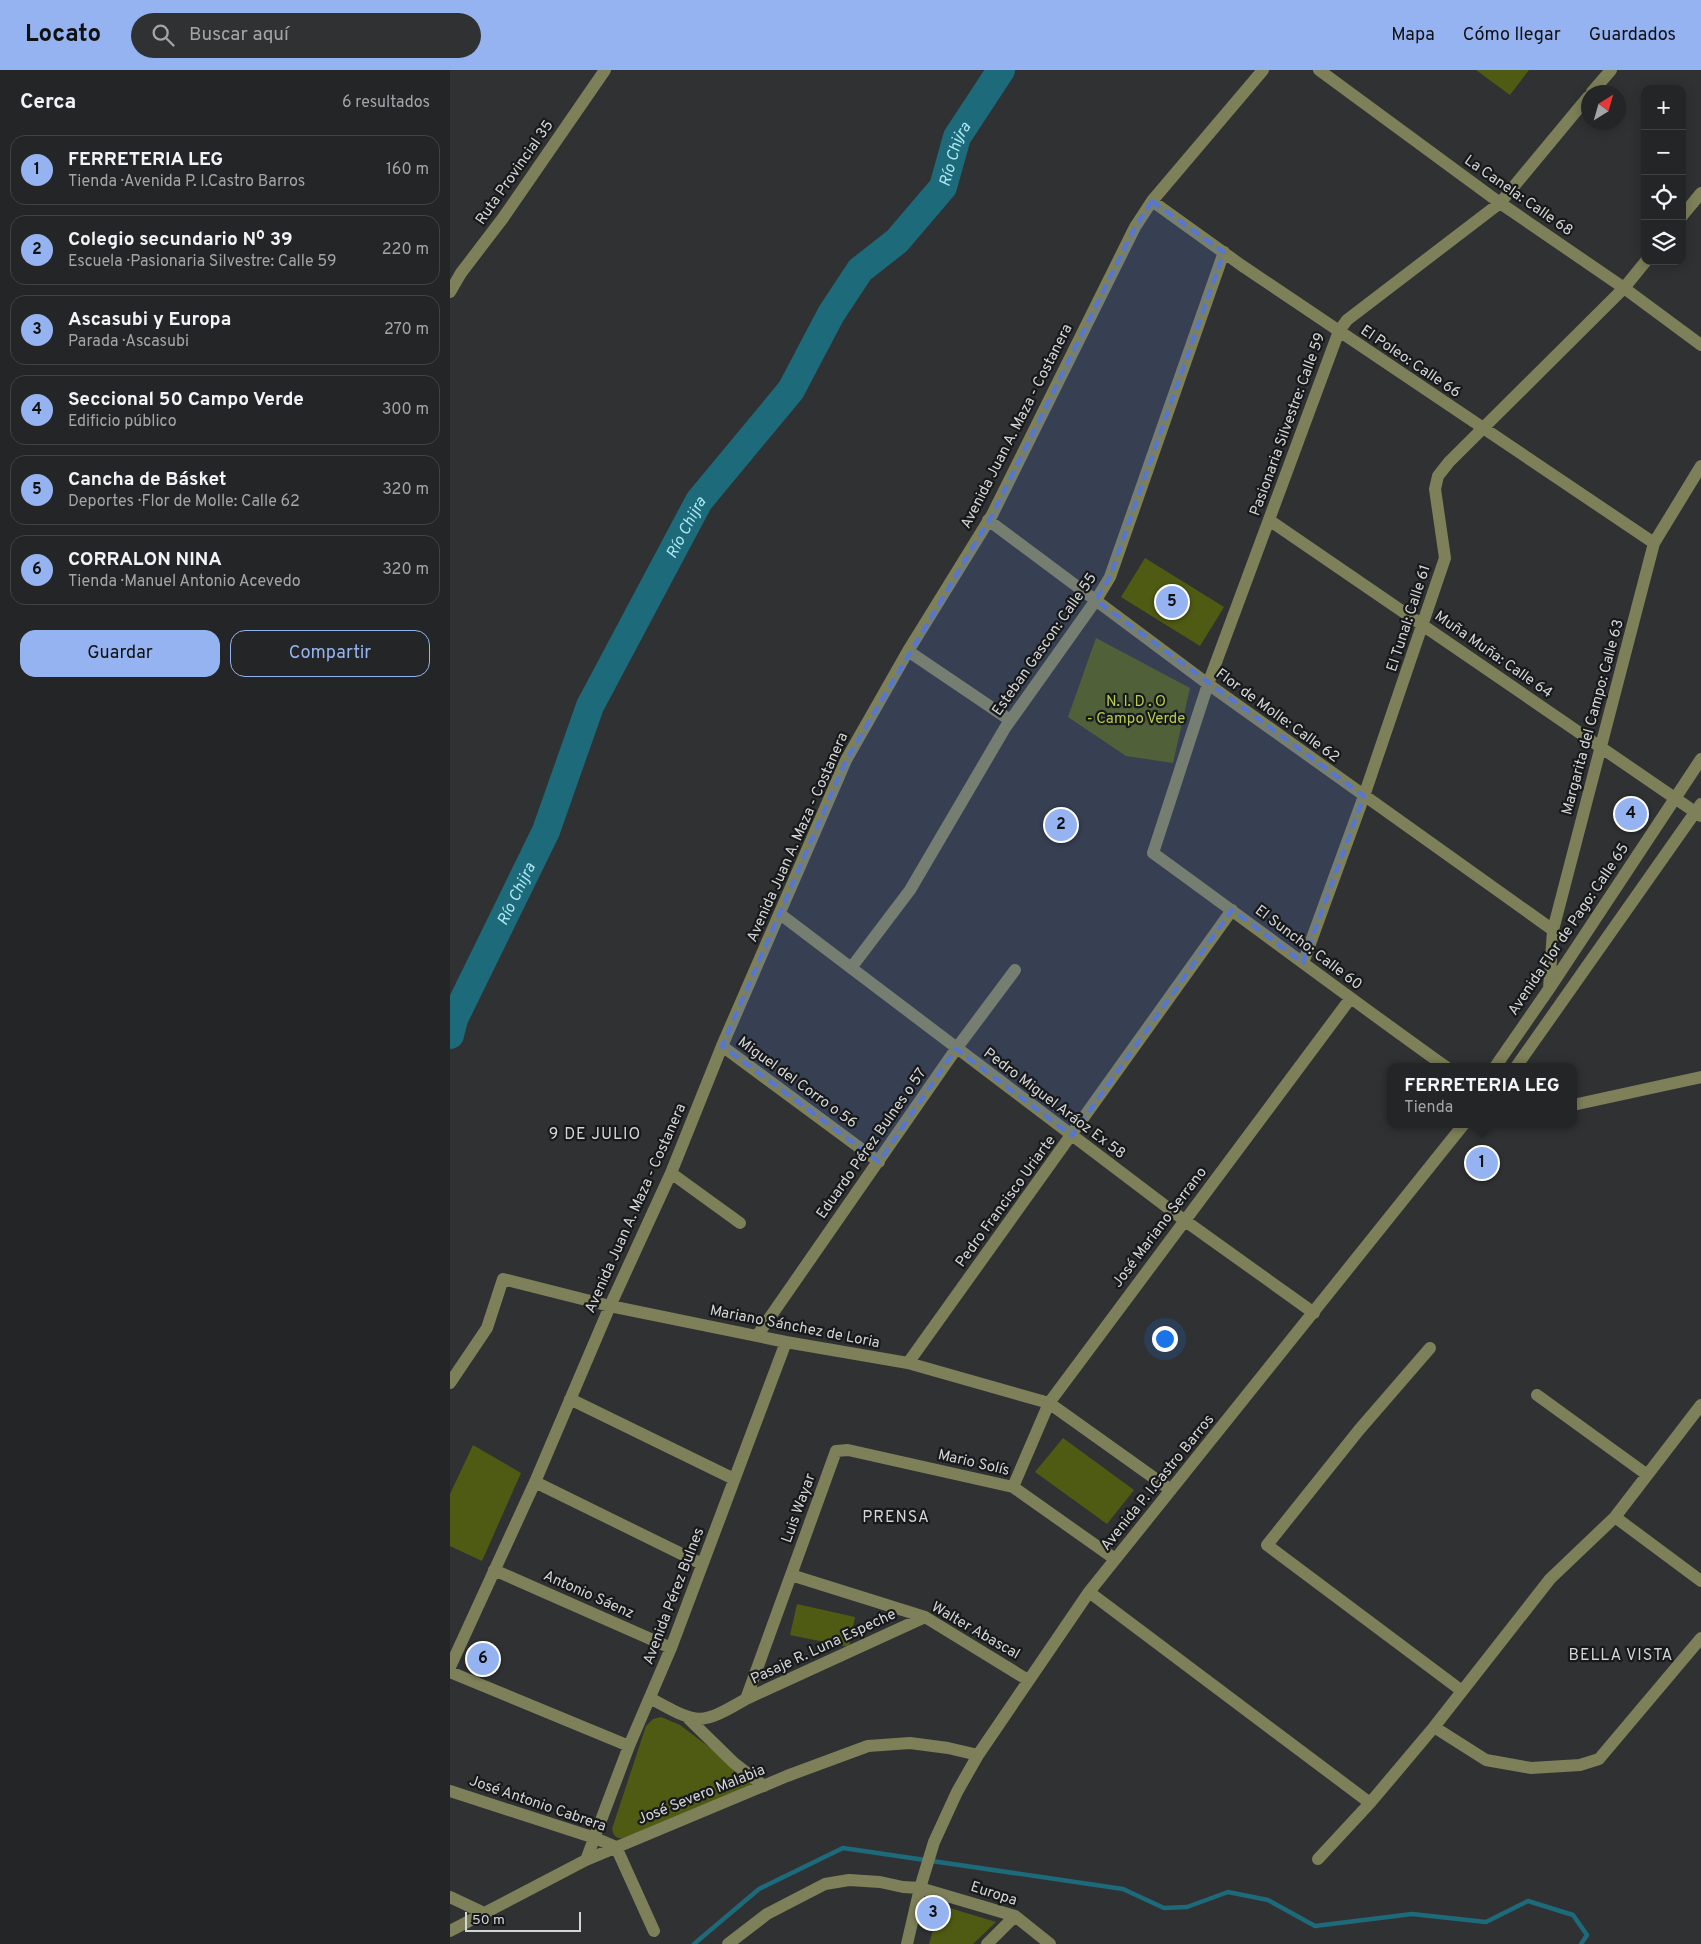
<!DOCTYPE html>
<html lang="es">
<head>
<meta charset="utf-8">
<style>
	body { margin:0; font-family:Overpass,sans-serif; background:#303132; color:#f1f3f6 }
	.controls { position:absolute; right:15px; top:15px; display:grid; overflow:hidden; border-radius:10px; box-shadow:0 2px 12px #0003 }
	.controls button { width:45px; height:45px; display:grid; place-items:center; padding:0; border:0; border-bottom:1px solid #414243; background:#242526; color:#f1f3f6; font:25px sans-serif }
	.compass { position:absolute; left:1131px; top:15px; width:45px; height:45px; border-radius:50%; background:#242526; box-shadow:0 2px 12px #0003; rotate:37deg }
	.scale { position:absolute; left:15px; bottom:12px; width:116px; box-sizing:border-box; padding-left:5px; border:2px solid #d4d5d6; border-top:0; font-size:14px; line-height:18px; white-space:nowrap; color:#d4d5d6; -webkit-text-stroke:4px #18191a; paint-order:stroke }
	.you { position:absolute; left:714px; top:1268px; width:18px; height:18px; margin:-12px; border:4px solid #fff; border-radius:50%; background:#1a73e8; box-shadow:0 0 0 8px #1a73e833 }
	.badge { display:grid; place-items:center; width:32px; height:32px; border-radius:50%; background:#95b2f1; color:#111; font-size:16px; font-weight:700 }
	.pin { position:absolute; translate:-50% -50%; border:2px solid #fff; box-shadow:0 1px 5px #0006 }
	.popup { position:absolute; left:937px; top:993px; width:190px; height:65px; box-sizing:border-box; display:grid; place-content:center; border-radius:10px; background:#242526; filter:drop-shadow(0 1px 4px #0005); font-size:16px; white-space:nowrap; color:#a3a5a7 }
	.popup b { font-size:19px; color:#f1f3f6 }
	.popup::after { content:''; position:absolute; left:50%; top:100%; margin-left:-10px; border:10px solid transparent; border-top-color:#242526 }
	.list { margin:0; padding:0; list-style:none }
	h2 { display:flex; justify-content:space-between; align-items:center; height:65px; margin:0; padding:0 20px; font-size:21px }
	h2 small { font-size:16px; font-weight:400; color:#a3a5a7 }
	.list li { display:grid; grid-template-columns:32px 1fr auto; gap:15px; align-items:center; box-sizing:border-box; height:70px; margin:0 10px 10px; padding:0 10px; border:1px solid #414243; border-radius:15px }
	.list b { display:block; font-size:19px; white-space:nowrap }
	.list p { margin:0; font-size:16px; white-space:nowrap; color:#a3a5a7 }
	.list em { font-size:16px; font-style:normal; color:#a3a5a7 }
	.actions { display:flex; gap:10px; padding:15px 20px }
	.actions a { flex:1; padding:11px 0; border:1px solid #95b2f1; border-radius:15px; text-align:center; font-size:18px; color:#95b2f1 }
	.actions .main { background:#95b2f1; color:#111 }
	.icon { flex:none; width:28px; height:28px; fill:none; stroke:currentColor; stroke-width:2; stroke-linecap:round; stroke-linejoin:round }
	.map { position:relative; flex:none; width:1251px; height:1874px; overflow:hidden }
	header { display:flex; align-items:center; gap:30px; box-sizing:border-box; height:70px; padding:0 25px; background:#95b2f1; color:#111 }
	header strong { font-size:24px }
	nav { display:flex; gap:28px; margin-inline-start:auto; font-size:18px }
	.search { width:350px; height:45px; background:#303132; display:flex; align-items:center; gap:12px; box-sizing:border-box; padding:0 18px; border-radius:28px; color:#a3a5a7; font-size:19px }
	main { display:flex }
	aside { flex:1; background:#242526 }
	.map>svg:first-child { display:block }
	.green { fill:#4f5b12 }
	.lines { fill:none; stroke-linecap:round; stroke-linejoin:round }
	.stream { stroke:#1c6a7a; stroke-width:4.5 }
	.river { stroke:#1c6a7a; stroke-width:28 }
	.minor { stroke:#7d8058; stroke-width:12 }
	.marked { fill:#5476d7; fill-opacity:0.2; stroke:#5476d7; stroke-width:4; stroke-dasharray:10 6; stroke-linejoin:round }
	.labels { text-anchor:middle; stroke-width:4.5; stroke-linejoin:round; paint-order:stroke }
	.street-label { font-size:15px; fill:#d4d5d6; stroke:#18191a }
	.park-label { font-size:15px; fill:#b6cd4a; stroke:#18191a }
	.water-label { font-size:16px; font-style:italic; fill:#ace7f5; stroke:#18191a }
	.neighbourhood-label { font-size:16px; letter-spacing:1px; fill:#d4d5d6; stroke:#18191a }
</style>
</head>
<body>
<header>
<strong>Locato</strong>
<div class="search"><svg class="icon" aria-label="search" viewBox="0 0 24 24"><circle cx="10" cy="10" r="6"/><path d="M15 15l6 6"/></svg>Buscar aquí</div>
<nav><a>Mapa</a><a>Cómo llegar</a><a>Guardados</a></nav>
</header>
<main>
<aside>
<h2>Cerca<small>6 resultados</small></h2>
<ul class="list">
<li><span class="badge">1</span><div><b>FERRETERIA LEG</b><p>Tienda · Avenida P. I.Castro Barros</p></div><em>160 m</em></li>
<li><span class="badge">2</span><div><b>Colegio secundario Nº 39</b><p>Escuela · Pasionaria Silvestre: Calle 59</p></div><em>220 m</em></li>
<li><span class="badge">3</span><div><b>Ascasubi y Europa</b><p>Parada · Ascasubi</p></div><em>270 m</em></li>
<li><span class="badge">4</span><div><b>Seccional 50 Campo Verde</b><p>Edificio público</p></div><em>300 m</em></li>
<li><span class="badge">5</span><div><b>Cancha de Básket</b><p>Deportes · Flor de Molle: Calle 62</p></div><em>320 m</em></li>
<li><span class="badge">6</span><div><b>CORRALON NINA</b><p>Tienda · Manuel Antonio Acevedo</p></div><em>320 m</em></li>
</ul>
<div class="actions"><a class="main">Guardar</a><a>Compartir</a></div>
</aside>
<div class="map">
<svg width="1251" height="1874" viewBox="0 0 1251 1874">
	<rect width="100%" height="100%" fill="#303133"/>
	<path class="green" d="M1026,0H1079L1060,25Z
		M695,488L774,537L750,576L671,527Z
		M646,568L740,618L723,693L676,686L618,647Z
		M613,1368L684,1420L657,1454L585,1402Z
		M23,1375L71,1403L32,1491L0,1476V1424Z
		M347,1534L405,1547L399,1577L340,1565Z
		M211,1647L230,1655L296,1705L303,1713L299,1718L176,1769C167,1768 164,1768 162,1759L196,1656L203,1649Z
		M490,1835L546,1852L523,1874H479Z"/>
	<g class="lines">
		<path class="stream" d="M244,1874L309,1819L393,1778L673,1819L714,1838L737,1837L778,1822L818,1830L865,1856L962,1844L1036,1852L1078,1831L1123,1845L1137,1865L1131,1874"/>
		<path class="river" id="s1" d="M0,965L4,949L96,761L140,636L249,431L341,320L381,244L410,200L447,171L493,117L507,67L551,0"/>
		<path class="minor" d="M869,0L1050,133L1174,218L1251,275
			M1142,22L1161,0
			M702,131L791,195L1204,473
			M1232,146L1251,123
			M0,222L11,203L53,148L155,0
			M538,450L758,614L1103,860
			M819,450L1251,746
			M458,581L560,650
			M330,844L734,1150L864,1243
			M853,893L914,726L995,488L985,419L988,406L999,392L1174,218L1196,191
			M401,898L460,820L555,658L646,530L660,507L774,182
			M1099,919L1103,860L1204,473L1251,396
			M272,976L429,1092
			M996,997C898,927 801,854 703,783L758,614L889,261L897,250L1050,133L1138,27
			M1045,997L1099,919L1251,689
			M1066,997L1251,734
			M1123,1035L1251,1007
			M221,1103L290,1153
			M307,1266L506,979L565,900
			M980,1278L909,1360L817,1475L1012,1621
			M458,1293L782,840
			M0,1313L37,1258L53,1209L160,1236L336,1272L458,1293L599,1333L721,1420
			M1087,1325L1196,1404
			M120,1329L284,1409
			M85,1412L252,1494
			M563,1417L599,1333L900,929
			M1165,1447L1251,1511
			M44,1500L221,1578
			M341,1505L475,1547L578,1610
			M639,1522L920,1733
			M475,1547L296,1629L386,1381L398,1380L563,1417L665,1489
			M0,1597L85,1412L160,1236L221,1103L272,976L396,690L458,581L542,445L685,157L702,131L813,0
			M0,1602L179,1676
			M200,1628C248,1654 248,1657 296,1629
			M238,1648L284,1693L314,1716
			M984,1657L1036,1690L1081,1698L1130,1695L1149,1689L1251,1568
			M0,1721L145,1768L166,1777L204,1861
			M868,1789L920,1733L984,1657L1100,1509L1165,1447L1251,1335
			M136,1790L179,1676L221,1578L336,1272
			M0,1827L34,1843
			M0,1861L136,1790L337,1706L418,1676L460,1673L498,1678L528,1685
			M278,1874L317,1844L375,1814L399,1810L430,1812L453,1817L470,1818L565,1846L600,1874
			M457,1874L470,1818L484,1772L507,1722L528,1685L639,1522L1014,1054
			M537,1874L565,1846"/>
	</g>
	<path class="marked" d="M702,131L774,182L660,507L646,530L914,726L853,893L782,840L622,1066L506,979L429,1092L272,976L396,690L542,445L685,157Z"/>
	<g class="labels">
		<g class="street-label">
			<text transform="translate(64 102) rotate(-55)" y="5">Ruta Provincial 35</text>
			<text transform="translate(1069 125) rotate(35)" y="5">La Canela: Calle 68</text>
			<text transform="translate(961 291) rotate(34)" y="5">El Poleo: Calle 66</text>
			<text transform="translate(837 354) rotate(-70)" y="5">Pasionaria Silvestre: Calle 59</text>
			<text transform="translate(566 356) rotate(-63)" y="5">Avenida Juan A. Maza - Costanera</text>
			<text transform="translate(958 548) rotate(-72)" y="5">El Tunal: Calle 61</text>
			<text transform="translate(594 574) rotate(-55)" y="5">Esteban Gascon: Calle 55</text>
			<text transform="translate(1044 584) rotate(35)" y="5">Muña Muña: Calle 64</text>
			<text transform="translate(828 645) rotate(36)" y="5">Flor de Molle: Calle 62</text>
			<text transform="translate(1142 647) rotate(-75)" y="5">Margarita del Campo: Calle 63</text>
			<text transform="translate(347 767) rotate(-66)" y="5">Avenida Juan A. Maza - Costanera</text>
			<text transform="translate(1118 859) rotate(-56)" y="5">Avenida Flor de Pago: Calle 65</text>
			<text transform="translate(859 877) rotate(37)" y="5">El Suncho: Calle 60</text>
			<text transform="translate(348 1012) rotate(36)" y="5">Miguel del Corro o 56</text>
			<text transform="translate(605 1033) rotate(37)" y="5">Pedro Miguel Aráoz Ex 58</text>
			<text transform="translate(421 1073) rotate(-55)" y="5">Eduardo Pérez Bulnes o 57</text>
			<text transform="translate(555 1131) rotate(-54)" y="5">Pedro Francisco Uriarte</text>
			<text transform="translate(185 1138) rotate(-66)" y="5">Avenida Juan A. Maza - Costanera</text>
			<text transform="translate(709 1157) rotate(-53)" y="5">José Mariano Serrano</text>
			<text transform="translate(345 1256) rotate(11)" y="5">Mariano Sánchez de Loria</text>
			<text transform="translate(524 1392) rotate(13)" y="5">Mario Solís</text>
			<text transform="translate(707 1412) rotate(-51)" y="5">Avenida P. I.Castro Barros</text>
			<text transform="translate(348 1438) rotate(-70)" y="5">Luis Wayar</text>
			<text transform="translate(139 1524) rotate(24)" y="5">Antonio Sáenz</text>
			<text transform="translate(223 1526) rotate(-69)" y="5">Avenida Pérez Bulnes</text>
			<text transform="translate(526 1560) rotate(30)" y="5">Walter Abascal</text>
			<text transform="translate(373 1576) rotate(-25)" y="5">Pasaje R. Luna Espeche</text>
			<text transform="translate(251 1724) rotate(-22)" y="5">José Severo Malabia</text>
			<text transform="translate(88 1733) rotate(19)" y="5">José Antonio Cabrera</text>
			<text transform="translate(544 1823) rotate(18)" y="5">Europa</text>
		</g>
		<g class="park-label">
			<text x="686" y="636">N. I. D . O<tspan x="686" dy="17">- Campo Verde</tspan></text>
		</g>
		<g class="water-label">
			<text dy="6" stroke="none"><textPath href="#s1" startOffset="1026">Río Chijra</textPath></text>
			<text dy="6" stroke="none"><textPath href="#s1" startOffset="561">Río Chijra</textPath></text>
			<text dy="6" stroke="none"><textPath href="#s1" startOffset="156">Río Chijra</textPath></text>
		</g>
		<g class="neighbourhood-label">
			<text x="145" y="1069">9 DE JULIO</text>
			<text x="446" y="1452">PRENSA</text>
			<text x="1171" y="1590">BELLA VISTA</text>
		</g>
	</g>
</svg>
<div class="controls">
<button>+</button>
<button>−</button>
<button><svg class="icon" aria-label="locate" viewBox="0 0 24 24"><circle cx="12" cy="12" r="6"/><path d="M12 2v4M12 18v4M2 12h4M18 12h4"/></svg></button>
<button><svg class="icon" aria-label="layers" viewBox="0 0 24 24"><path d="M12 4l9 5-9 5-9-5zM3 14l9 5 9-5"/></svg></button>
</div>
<svg class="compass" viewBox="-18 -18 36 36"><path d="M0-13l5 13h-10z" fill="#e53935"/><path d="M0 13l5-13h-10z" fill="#a3a5a7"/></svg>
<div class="scale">50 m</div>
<div class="you"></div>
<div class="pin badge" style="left:1032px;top:1093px">1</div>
<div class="popup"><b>FERRETERIA LEG</b>Tienda</div>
<div class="pin badge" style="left:611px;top:755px">2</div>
<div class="pin badge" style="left:483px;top:1843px">3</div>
<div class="pin badge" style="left:1181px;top:744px">4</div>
<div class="pin badge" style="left:722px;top:532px">5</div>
<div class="pin badge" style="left:33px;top:1589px">6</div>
</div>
</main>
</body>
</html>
